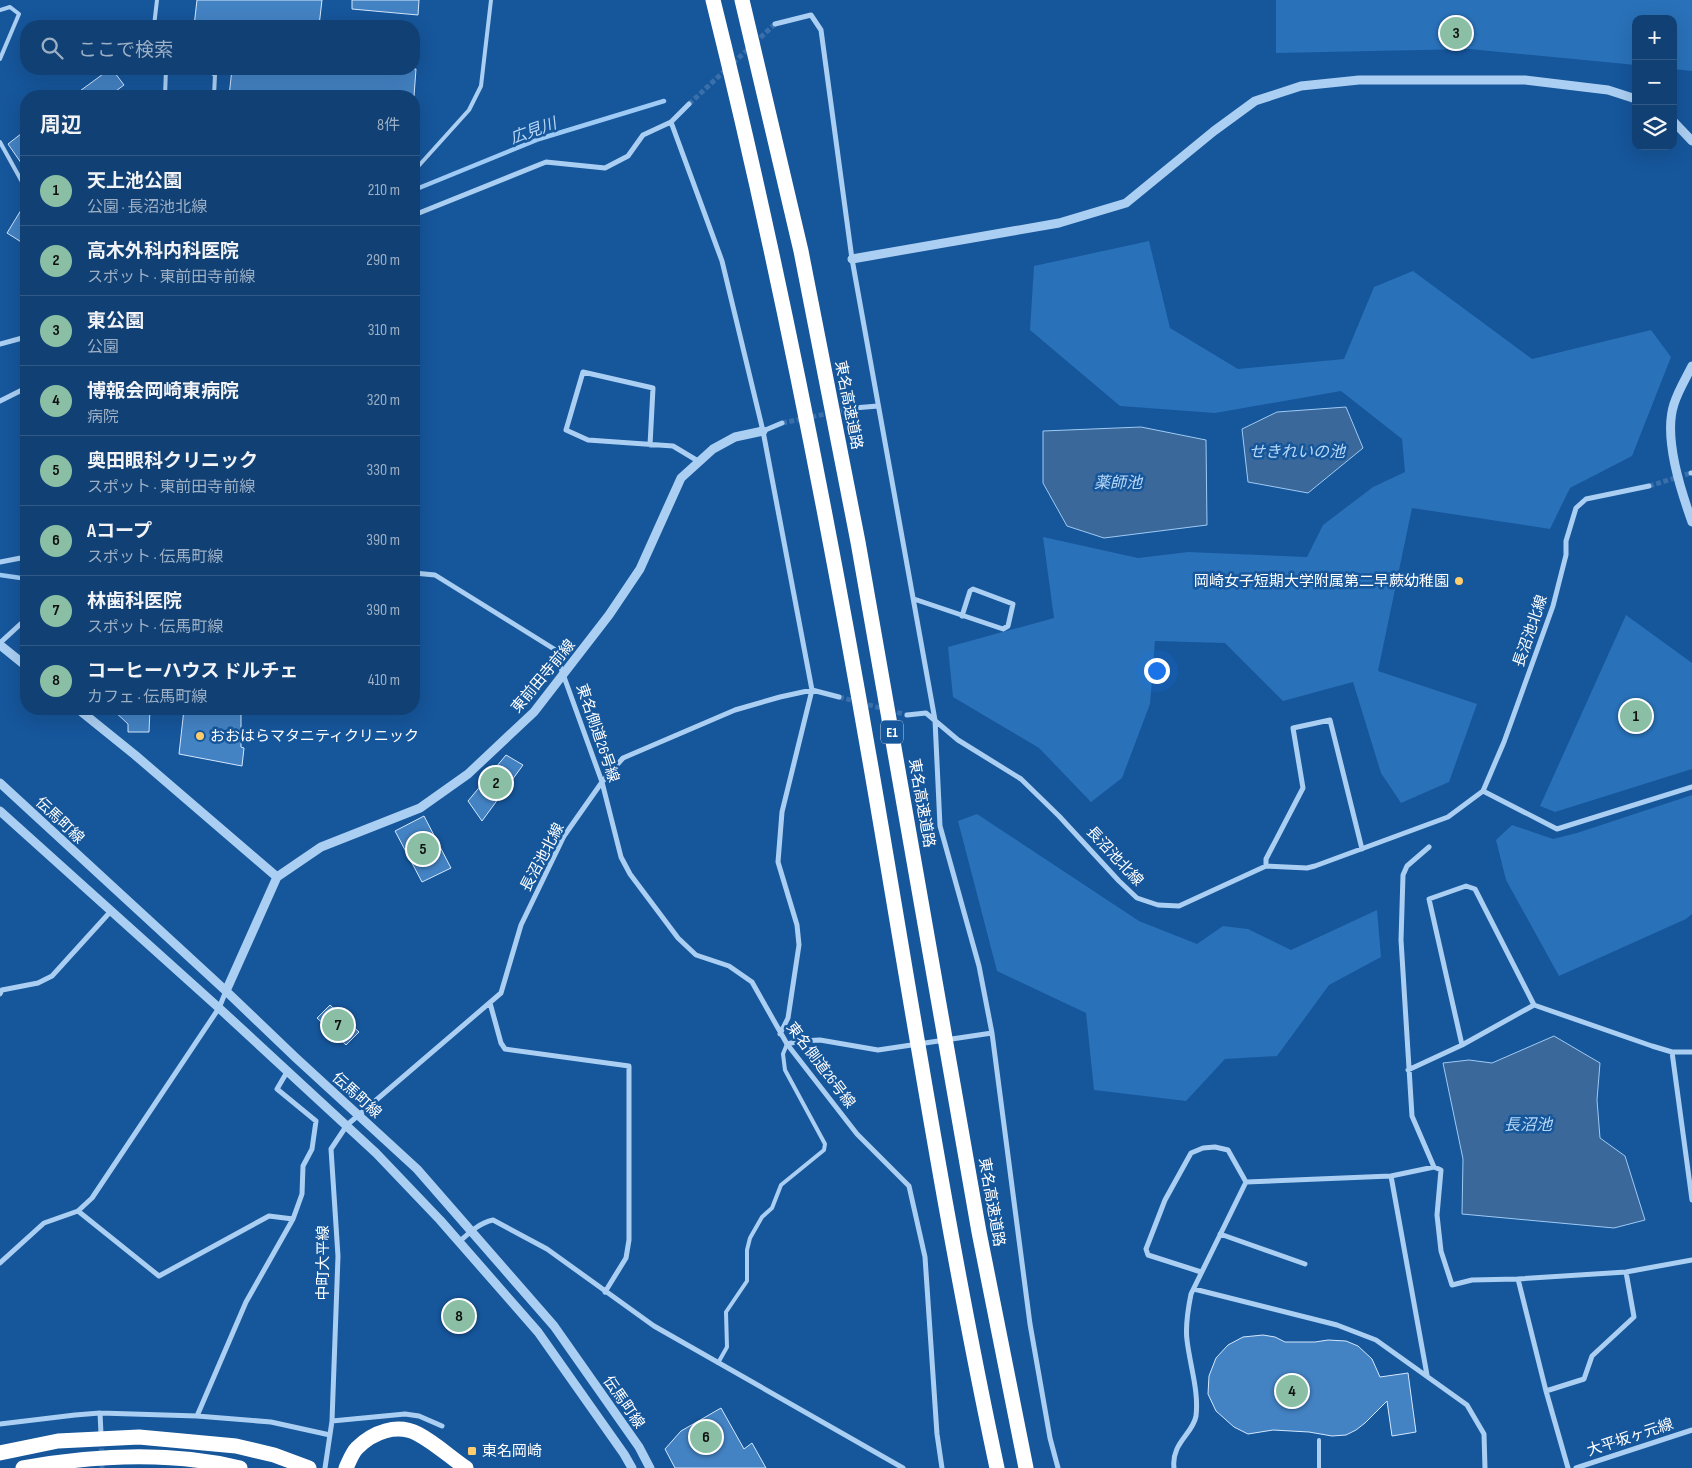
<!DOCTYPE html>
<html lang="ja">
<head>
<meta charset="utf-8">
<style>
	body { margin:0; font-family:"Sofia Sans Condensed","Noto Sans JP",sans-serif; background:#194779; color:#f1f3f6 }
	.controls { position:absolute; right:15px; top:15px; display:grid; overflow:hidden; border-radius:10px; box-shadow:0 5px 20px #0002 }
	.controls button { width:45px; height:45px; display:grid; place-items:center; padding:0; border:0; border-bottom:1px solid #305986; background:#104074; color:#f1f3f6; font:25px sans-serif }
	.you { position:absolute; left:1156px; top:670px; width:18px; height:18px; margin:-12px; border:4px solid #fff; border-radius:50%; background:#1a73e8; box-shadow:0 0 0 8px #1a73e833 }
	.badge { display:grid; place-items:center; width:32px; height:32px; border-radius:50%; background:#8abfa5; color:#111; font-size:16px; font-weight:700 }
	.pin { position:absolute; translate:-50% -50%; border:2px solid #fff; box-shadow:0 1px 5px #0006 }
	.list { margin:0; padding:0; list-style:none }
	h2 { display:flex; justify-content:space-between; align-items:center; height:65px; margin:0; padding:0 20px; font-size:21px }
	h2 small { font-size:16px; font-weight:400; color:#9cafc5 }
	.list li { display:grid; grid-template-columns:32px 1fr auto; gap:15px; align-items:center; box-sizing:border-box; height:70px; padding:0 20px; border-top:1px solid #305986 }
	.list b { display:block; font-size:19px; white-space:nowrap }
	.list p { margin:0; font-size:16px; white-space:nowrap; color:#9cafc5 }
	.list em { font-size:16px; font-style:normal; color:#9cafc5 }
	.icon { flex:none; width:28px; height:28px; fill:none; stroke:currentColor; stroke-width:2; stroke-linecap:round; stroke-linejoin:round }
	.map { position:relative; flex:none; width:1692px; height:1468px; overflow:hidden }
	.search { position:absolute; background:#104074; box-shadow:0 5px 20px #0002; left:20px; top:20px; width:400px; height:55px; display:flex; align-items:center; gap:12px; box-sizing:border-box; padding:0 18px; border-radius:20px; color:#9cafc5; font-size:19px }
	.panel { position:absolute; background:#104074; box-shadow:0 5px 20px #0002; left:20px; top:90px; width:400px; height:625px; border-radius:20px }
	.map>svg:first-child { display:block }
	.green { fill:#2971b9 }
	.water { fill:#3a689a; stroke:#9ecbf5 }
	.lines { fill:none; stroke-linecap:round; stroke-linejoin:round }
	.stream { stroke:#9ecbf5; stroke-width:4.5 }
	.building { fill:#4382c3; stroke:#d3e8fd }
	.minor-tunnel { stroke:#396faa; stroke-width:5; stroke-dasharray:5 2.5; stroke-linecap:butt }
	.service { stroke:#abcff2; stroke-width:4 }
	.minor { stroke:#abcff2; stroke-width:5 }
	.tertiary { stroke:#abcff2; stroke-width:9 }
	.motorway { stroke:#fff; stroke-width:15 }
	.poi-dot { fill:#ffcd6d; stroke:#16569b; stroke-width:2 }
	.labels { text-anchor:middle; stroke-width:5; stroke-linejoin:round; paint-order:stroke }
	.shield { fill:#16569b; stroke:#b9cce1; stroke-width:1 }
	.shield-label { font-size:14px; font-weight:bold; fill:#fff }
	.street-label { font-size:15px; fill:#fff; stroke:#16569b }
	.poi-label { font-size:15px; fill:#fff; stroke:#16569b; text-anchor:start }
	.water-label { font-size:16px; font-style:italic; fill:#b8d9f9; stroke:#16569b }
</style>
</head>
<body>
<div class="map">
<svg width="1692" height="1468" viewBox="0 0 1692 1468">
	<rect width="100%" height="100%" fill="#16569b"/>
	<path class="green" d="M1276,0H1692V71L1673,69V19H1636V65L1469,49L1276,53Z
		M1149,241L1170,328L1238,369L1344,359L1374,287L1413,271L1532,359L1651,330L1671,357L1632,456L1570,488L1550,529L1412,508L1378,671L1477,704L1449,782L1401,803L1381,773L1353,682L1283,701L1225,643L1155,641L1150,704L1122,778L1091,802L1039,748L953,697L948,647L1054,618L1043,537L1138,558L1188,552L1307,557L1323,525L1373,487L1405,472L1402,439L1341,391L1215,413L1120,406L1030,330L1034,266Z
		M1626,615L1692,663V769L1555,812L1540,806Z
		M1692,795V914L1686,919L1559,976L1506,880L1496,840L1512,825L1553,839L1577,833Z
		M977,814L1139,921L1197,944L1223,926L1248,929L1291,950L1377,910L1381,957L1329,985L1277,1056L1225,1059L1186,1101L1094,1090L1086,1013L997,971L958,821Z"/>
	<path class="water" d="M1346,407L1363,448L1308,493L1248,482L1242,429L1277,412Z
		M1141,427L1206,440L1207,525L1104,538L1067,526L1043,483V431Z
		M1554,1036L1600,1063L1597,1100L1600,1138L1625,1156L1645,1220L1614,1228L1462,1214L1463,1159L1443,1063L1469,1060L1492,1063Z"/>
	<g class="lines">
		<path class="stream" d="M414,190L539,139L664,101
			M0,575L21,578L26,576"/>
	</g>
	<path class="building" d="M197,0H322L319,26H194Z
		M352,0H419L418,15L352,9Z
		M110,69H112L124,85L109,96H73Z
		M232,69H416L414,96H229Z
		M26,130V170L8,144Z
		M26,202V245L7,233Z
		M112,709H150L149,732H128V724Z
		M184,709H241V747L244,748L242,766L179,754Z
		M506,755L523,765L482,821L468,801Z
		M424,816L451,868L422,882L395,831Z
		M330,1005L359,1032L346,1045L317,1018Z
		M1263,1335L1275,1337L1285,1342H1315L1328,1340L1346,1341L1358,1346L1372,1359L1380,1377L1408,1373L1416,1432L1392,1436L1387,1401L1365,1423L1356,1430L1346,1435L1332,1436L1309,1432L1273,1430L1248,1434L1234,1427L1216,1411L1208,1394L1209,1376L1216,1358L1228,1345L1243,1337Z
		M721,1408L744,1449L752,1443L766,1468H675L665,1449L681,1431Z"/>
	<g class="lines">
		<path class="minor-tunnel" d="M689,104L775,24
			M782,423L854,408
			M1649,486L1691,473
			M839,697L907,715
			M101,1441L102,1468"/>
		<path class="service" d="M0,10L10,7L19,14L0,59
			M154,26L157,0
			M194,69L208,70L215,75L214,96
			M165,96L166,69
			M0,142L26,189
			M414,171L469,110L481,86L491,0
			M718,1363L727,1347L726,1312L747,1281V1250L750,1238L762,1217L772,1208L781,1185L824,1150L825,1144L785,1070L783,1054L787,1044
			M1319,1468V1440"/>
		<path class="minor" d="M775,24L811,15L821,30L852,259L935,720L940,826L979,966L992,1033L1030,1324L1050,1438L1058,1468
			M689,104L671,122L722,261L763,431L812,690L782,812L778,862L797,925L799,945L788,1018L780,1034
			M414,215L546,162L605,168L628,156L643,135L671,122
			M0,344L26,337
			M0,401L26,388
			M854,408L878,406
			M763,431L782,423
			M650,445L653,388L583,372L566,430L588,440L673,446L698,461
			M1691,473H1692
			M0,562L26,557
			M414,573L435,575L554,649L602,782L621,857L630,874L678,938L696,955L729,966L752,982L787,1044L857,1134L909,1186L925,1257L937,1434L942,1468
			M914,599L1003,629L1008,626L1013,604L973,589L970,591L962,616
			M0,643L26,619
			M907,715L926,713L958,740L1021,779L1059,816L1119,881L1137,898L1158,905L1179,906L1266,866L1307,868L1315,866L1448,817L1483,791L1504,742L1553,606L1566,555V541L1576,508L1586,499L1649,486
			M1483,791L1557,829L1692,787
			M1429,847L1407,866L1403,875L1401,940L1412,1116L1434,1167L1441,1170L1437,1215L1441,1251L1452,1285L1472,1280L1518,1279
			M1266,866V859L1303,788L1293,728L1330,720L1362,849
			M0,994L2,990L38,983L52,976L111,911
			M490,1003L501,1043L505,1049L629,1066V1240L626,1258L605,1292
			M1534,1005L1652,1046L1672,1052H1692
			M787,1044L800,1041L820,1040L878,1050L992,1033
			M1672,1052L1692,1200
			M1408,1070L1462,1045L1534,1005L1475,889L1466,886L1429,899L1462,1045
			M1391,1176L1427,1375
			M1246,1182L1391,1176L1434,1167
			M78,1211L159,1276L269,1216L293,1219
			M1220,1234L1305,1264
			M459,1242C469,1233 479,1223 493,1220L547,1249L654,1326L903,1468
			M0,1263L44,1223L78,1211L92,1198L219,1008L226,991
			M1201,1272L1148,1255L1146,1249L1165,1200L1191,1153L1203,1148L1215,1147L1228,1150L1246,1182
			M1194,1289L1337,1325L1376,1340L1467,1405L1484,1434L1485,1468
			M1546,1391L1584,1379L1592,1356L1634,1317L1626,1272
			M100,1413L101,1434
			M197,1416L246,1302L293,1219L302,1194L303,1166L312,1149L316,1121L277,1089L287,1072
			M332,1421L405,1414L419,1416L442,1426
			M0,1424L75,1415L100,1413L197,1416L271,1422L330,1435
			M325,1468L332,1421L338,1256L331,1149L347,1125L501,993L521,925L564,836L602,782L623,758L735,710L780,697L812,690L839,697
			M1174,1468C1171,1443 1193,1434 1196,1416C1199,1391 1190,1366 1187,1340C1185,1325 1188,1309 1191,1294L1246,1182
			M1568,1468L1546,1391L1518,1279L1626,1272L1692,1260
			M1576,1468L1692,1430"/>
		<path class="tertiary" d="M1673,121L1692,141
			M852,259L1059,223L1126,203L1214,131L1255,101L1301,86L1359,80H1525L1608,90L1636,99
			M1692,366C1686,378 1678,391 1674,404C1663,437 1681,491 1692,522
			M0,645L26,666
			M78,709L135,755L277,877L226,991
			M0,783L226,991L296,1058L417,1169L554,1326L639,1447L650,1468
			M0,811L219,1008L376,1153L440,1220L538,1332L624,1454L632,1468
			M277,877L321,847L420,808L468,774L534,712L609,615L640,569L681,478L713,449L735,437L763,431"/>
		<path class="motorway" d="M713,0C779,265 831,533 877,802C915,1025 950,1248 997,1468
			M742,0L801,251L858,542L979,1232L1026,1468
			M0,1453L58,1441L139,1437L236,1446L274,1455L309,1468
			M23,1468C95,1455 169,1451 240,1468
			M346,1468C349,1462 352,1453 357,1448C373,1432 397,1423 418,1434C435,1443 450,1457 466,1468"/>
	</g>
	<g class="poi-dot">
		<circle cx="1459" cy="581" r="5"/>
		<circle cx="200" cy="736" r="5"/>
		<rect x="467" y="1446" width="10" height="10" rx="2.5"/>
	</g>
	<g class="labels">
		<rect class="shield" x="881" y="720.5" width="22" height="23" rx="4"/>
		<g class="shield-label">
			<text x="892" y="737">E1</text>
		</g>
		<g class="street-label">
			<text transform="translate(849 405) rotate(79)" y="5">東名高速道路</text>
			<text transform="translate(1530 631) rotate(-71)" y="5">長沼池北線</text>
			<text transform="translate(543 676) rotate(-50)" y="5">東前田寺前線</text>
			<text transform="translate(598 733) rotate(71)" y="5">東名側道26号線</text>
			<text transform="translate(922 803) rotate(80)" y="5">東名高速道路</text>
			<text transform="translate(60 820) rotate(43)" y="5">伝馬町線</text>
			<text transform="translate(1115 856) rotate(47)" y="5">長沼池北線</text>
			<text transform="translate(542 857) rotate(-62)" y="5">長沼池北線</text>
			<text transform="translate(821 1065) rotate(53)" y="5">東名側道26号線</text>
			<text transform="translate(357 1095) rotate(42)" y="5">伝馬町線</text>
			<text transform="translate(992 1202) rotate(80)" y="5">東名高速道路</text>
			<text transform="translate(323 1263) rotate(-90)" y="5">中町大平線</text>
			<text transform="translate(624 1402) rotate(55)" y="5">伝馬町線</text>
			<text transform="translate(1630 1437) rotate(-18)" y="5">大平坂ヶ元線</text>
		</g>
		<g class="poi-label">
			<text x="1449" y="586" text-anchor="end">岡崎女子短期大学附属第二早蕨幼稚園</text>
			<text x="210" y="741">おおはらマタニティクリニック</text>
			<text x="482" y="1456">東名岡崎</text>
		</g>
		<g class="water-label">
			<text transform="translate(533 130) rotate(-20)" y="6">広見川</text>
			<text x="1297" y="457">せきれいの池</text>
			<text x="1118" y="488">薬師池</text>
			<text x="1528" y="1130">長沼池</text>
		</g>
	</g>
</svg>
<div class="controls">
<button>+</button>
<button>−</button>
<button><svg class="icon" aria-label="layers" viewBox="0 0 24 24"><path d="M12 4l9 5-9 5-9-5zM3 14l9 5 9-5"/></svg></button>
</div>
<div class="you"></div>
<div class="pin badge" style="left:1636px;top:716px">1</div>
<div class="pin badge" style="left:496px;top:783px">2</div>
<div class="pin badge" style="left:1456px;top:33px">3</div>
<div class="pin badge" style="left:1292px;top:1391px">4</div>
<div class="pin badge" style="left:423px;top:849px">5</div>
<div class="pin badge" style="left:706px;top:1437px">6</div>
<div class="pin badge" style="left:338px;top:1025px">7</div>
<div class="pin badge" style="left:459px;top:1316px">8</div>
<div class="search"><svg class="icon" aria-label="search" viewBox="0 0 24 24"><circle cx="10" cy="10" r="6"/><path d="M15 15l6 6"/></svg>ここで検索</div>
<section class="panel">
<h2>周辺<small>8件</small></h2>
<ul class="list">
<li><span class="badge">1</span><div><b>天上池公園</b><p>公園 · 長沼池北線</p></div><em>210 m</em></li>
<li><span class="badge">2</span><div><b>高木外科内科医院</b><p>スポット · 東前田寺前線</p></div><em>290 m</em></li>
<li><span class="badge">3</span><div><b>東公園</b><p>公園</p></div><em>310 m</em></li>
<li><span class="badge">4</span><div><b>博報会岡崎東病院</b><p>病院</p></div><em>320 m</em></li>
<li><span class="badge">5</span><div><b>奥田眼科クリニック</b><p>スポット · 東前田寺前線</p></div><em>330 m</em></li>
<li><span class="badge">6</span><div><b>Aコープ</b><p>スポット · 伝馬町線</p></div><em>390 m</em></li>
<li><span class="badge">7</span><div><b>林歯科医院</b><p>スポット · 伝馬町線</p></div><em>390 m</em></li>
<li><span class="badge">8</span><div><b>コーヒーハウス ドルチェ</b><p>カフェ · 伝馬町線</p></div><em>410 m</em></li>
</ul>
</section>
</div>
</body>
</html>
